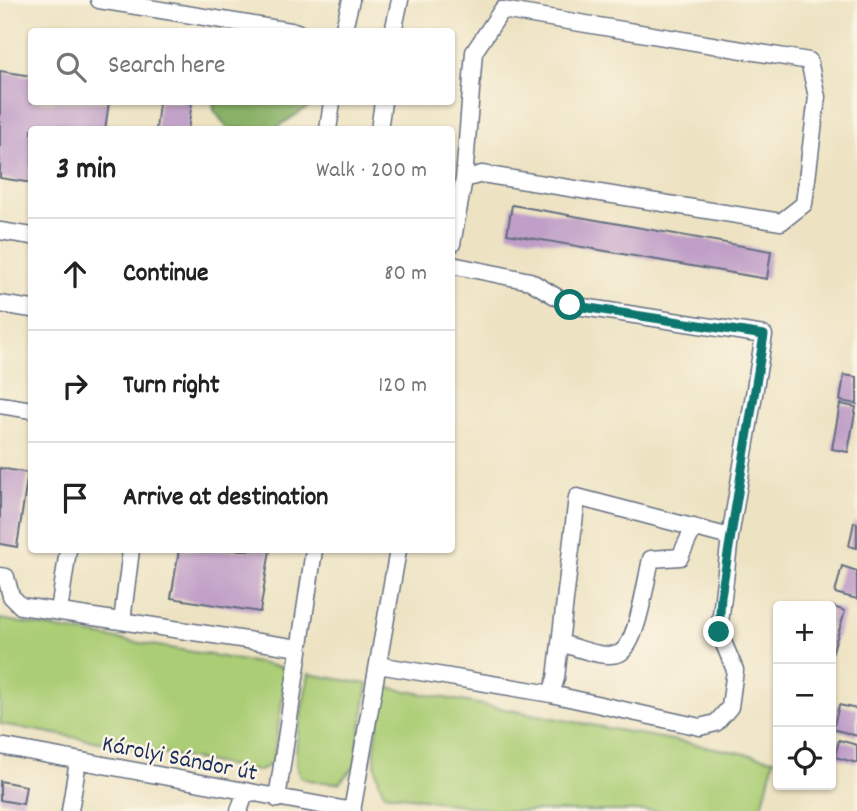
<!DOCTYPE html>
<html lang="en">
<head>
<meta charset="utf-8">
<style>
	body { margin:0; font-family:Dekko,sans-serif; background:#f6f6f6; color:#222 }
	.controls { position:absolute; right:21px; bottom:21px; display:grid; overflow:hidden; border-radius:7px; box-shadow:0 2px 5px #0004 }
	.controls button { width:63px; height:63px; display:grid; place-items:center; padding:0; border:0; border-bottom:2px solid #e0e0e0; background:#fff; color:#222; font:35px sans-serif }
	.stop { position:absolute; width:21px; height:21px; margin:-16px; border:5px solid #0f766e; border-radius:50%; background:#fff }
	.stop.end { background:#0f766e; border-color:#fff; box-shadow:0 2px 7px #0008 }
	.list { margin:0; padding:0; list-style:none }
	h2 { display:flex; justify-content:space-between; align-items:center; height:91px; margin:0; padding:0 28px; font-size:30px }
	h2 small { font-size:23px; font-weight:400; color:#767676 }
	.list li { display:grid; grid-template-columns:46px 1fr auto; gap:21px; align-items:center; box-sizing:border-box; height:112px; padding:0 28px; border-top:2px solid #e0e0e0 }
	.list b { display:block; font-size:26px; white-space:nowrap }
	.list em { font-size:23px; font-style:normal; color:#767676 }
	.icon { flex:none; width:38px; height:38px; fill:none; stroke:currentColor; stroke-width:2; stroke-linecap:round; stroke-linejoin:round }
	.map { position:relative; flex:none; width:857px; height:811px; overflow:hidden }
	.search { position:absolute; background:#fff; box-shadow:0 2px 5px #0004; left:28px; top:28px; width:427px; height:77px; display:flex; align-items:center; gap:18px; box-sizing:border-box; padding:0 24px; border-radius:7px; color:#767676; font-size:26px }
	.panel { position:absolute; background:#fff; box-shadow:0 2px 5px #0004; left:28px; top:126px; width:427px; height:427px; border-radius:7px }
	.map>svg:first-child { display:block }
	.green { fill:#abcd75; stroke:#637e6a; stroke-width:2 }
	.forest { fill:#88b066; stroke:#527062; stroke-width:2 }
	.building { fill:#bf9ec7 }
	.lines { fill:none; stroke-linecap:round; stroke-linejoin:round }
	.minor-casing { stroke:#646e81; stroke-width:19 }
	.minor { stroke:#fff; stroke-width:16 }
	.route { stroke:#0f766e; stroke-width:9 }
	.labels { text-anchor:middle; stroke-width:5; stroke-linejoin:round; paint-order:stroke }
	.street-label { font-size:24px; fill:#1b2f5e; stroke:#fcf5e5 }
</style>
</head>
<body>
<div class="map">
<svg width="857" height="811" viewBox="0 0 857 811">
	<rect width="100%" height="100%" fill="#fcf5e5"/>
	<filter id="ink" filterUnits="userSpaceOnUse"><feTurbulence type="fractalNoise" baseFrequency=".0143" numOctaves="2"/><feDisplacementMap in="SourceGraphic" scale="14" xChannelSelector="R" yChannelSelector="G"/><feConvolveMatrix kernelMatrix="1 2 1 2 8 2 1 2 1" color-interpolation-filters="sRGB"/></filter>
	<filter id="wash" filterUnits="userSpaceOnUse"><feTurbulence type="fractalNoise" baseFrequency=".00686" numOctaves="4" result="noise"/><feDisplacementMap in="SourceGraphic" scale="28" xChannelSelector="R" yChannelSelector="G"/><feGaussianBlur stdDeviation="1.57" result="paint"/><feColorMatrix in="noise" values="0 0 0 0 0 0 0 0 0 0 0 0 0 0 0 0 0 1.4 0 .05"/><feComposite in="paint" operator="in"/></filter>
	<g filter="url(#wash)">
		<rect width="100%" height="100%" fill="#ede3c3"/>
		<path class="green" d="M0,619L287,668L273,762L260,771L0,724Z
			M309,674L368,684L355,766L339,783C329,782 310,783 301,777C287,766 306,692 309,674Z
			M386,687L774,759L761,811H500L384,793C366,757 379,725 386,687Z"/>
		<path class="forest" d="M213,102H316L274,129H228L214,110Z"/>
		<g id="blocks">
			<path class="building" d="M0,71L32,76V102H109L105,130H32V183L0,178Z
				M159,102H192L188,130H156Z
				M512,205L771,251L767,279L507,234Z
				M844,375L857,377V404L840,401Z
				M840,404L856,407L848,452L832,449Z
				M0,468L28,473L17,547L0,544Z
				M854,522L857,523V548L849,546Z
				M179,550H270L260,612L171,598Z
				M842,566L857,571V599L835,593Z
				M831,606L845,611L831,657Z
				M839,705L857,709V736L833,729Z
				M839,740L857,745V763L835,757Z
				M0,781L26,786L23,804L0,800Z"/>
		</g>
	</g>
	<g filter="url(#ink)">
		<use href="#blocks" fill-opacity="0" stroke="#646e81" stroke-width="2"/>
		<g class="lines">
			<defs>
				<path id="minor" d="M99,0L297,32
					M343,32L351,0
					M393,32L400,0
					M328,130L332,102
					M379,130L383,102
					M0,231L32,236
					M452,244L464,179L474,52L502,10L809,61L817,97L804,204L781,222L482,174L464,179
					M0,304L32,309
					M0,405L32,410
					M0,576L6,577L11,596L21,606L299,648
					M59,611L68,550
					M122,621L131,550
					M560,643C576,647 605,660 620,653C638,643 646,579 651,559L680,557L694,527
					M378,665L551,694L556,678L577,497L730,537L764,335L570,305L530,281L452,265
					M551,694L700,727L716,723L730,707L735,670L719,632L730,537
					M0,746L353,811
					M277,799L314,550
					M70,811L78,761
					M239,811L245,794
					M352,811L398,550"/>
			</defs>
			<use href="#minor" class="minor-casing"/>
			<use href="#minor" class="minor"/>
		</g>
	</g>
	<g class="lines" filter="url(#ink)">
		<path class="route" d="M570,305L764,335L721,596L719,632"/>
	</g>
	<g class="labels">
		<g class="street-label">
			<text transform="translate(180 757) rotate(11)" y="8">Károlyi Sándor út</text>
		</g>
	</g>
</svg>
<div class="controls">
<button>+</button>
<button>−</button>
<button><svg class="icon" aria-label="locate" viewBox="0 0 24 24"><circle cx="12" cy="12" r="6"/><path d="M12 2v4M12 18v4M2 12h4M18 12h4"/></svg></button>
</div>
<div class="stop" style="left:570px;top:305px"></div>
<div class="stop end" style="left:719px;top:632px"></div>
<div class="search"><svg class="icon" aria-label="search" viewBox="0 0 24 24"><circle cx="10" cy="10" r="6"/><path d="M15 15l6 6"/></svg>Search here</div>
<section class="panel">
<h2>3 min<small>Walk · 200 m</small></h2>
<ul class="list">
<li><svg class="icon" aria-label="ahead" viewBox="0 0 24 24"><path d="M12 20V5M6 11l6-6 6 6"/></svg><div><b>Continue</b></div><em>80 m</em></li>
<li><svg class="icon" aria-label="right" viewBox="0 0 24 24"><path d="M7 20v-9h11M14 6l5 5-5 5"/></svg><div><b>Turn right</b></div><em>120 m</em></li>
<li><svg class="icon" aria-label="arrive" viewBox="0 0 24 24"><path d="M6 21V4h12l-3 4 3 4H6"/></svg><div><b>Arrive at destination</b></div></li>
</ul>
</section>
</div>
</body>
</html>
